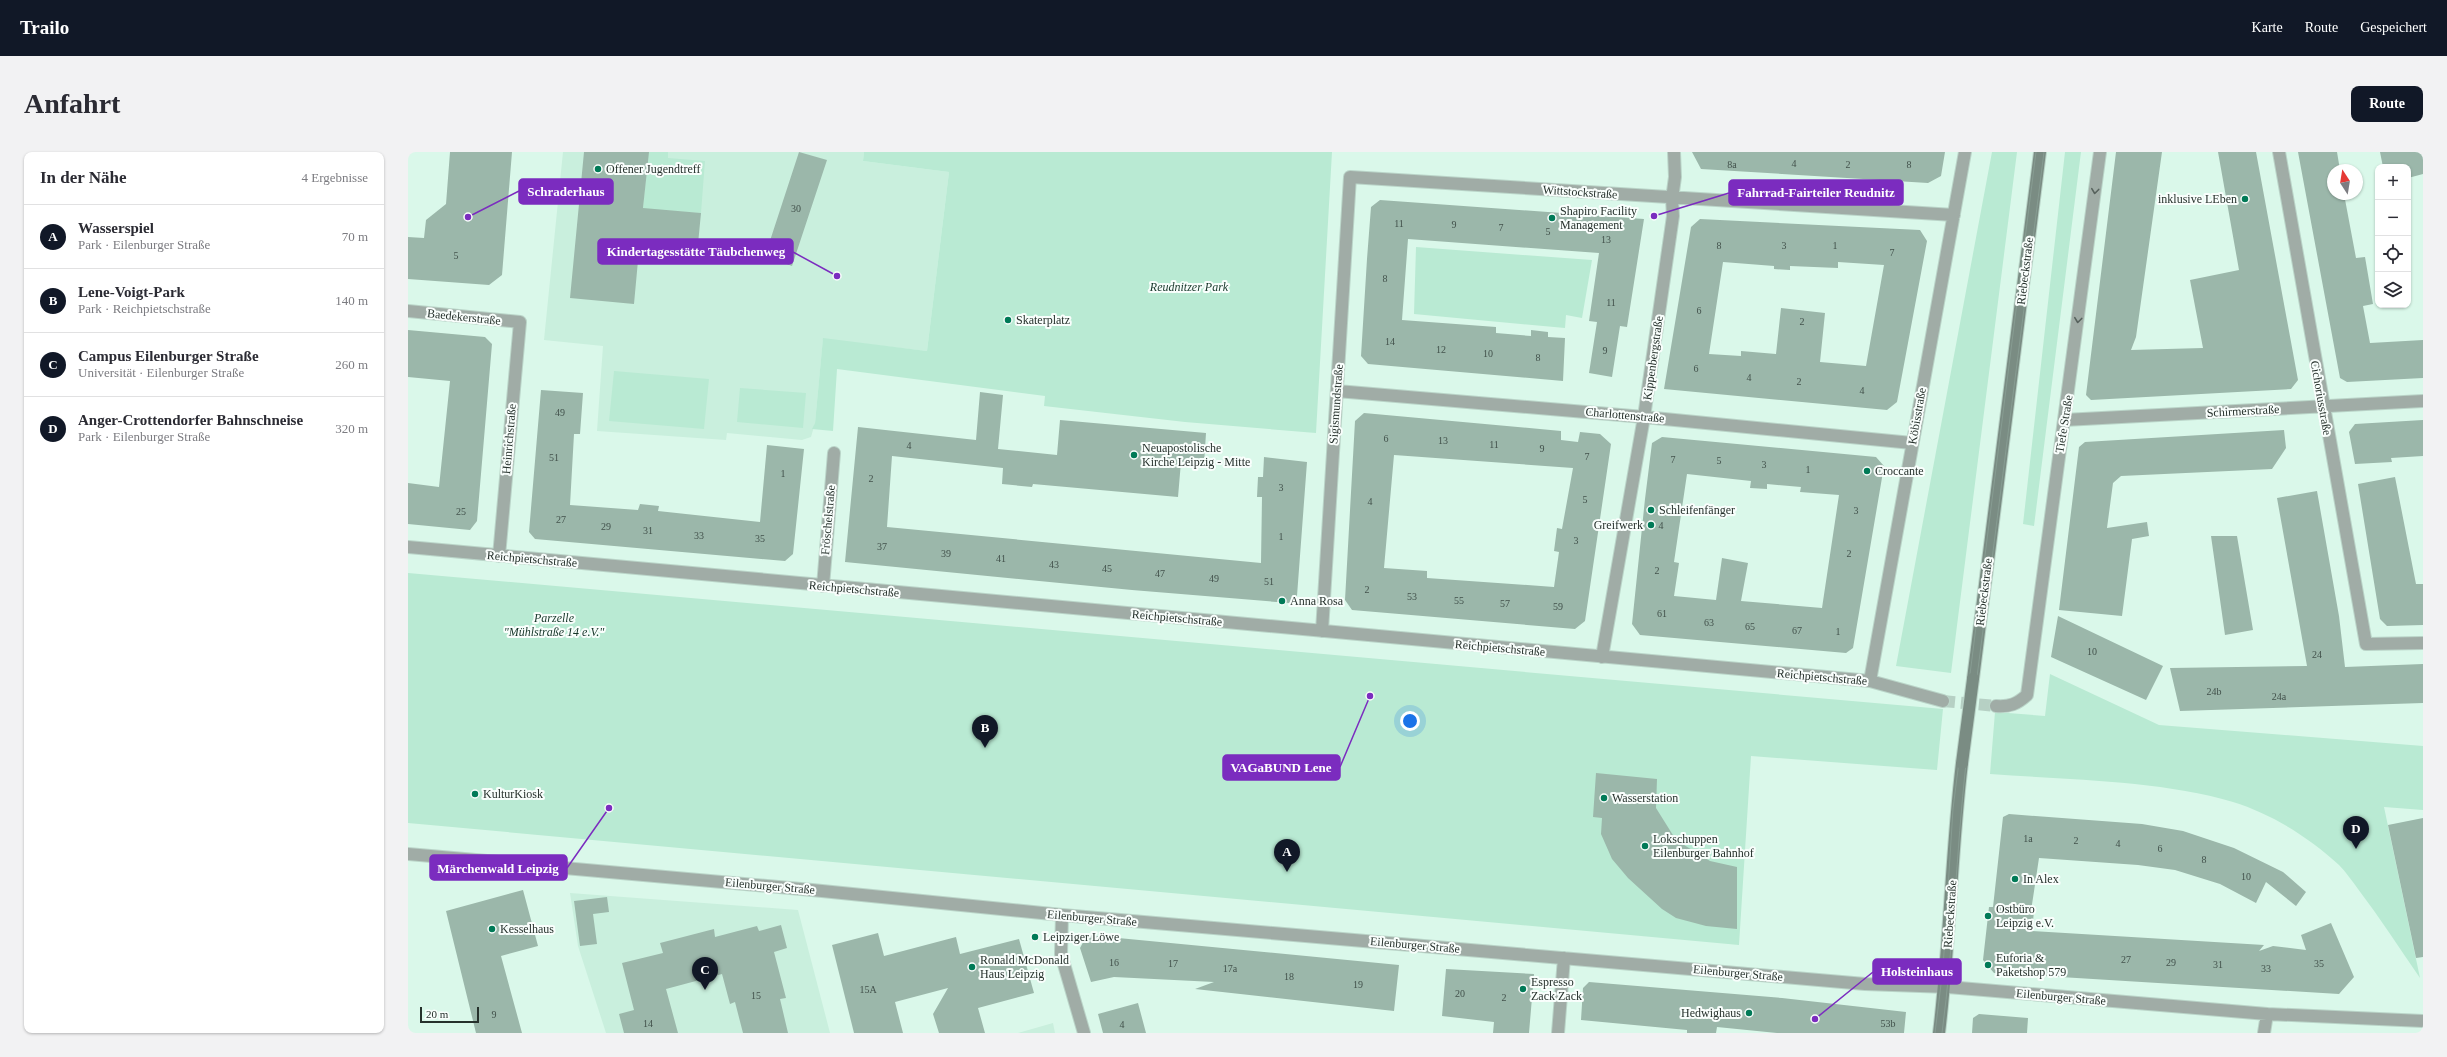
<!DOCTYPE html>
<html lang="de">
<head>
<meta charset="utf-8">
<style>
	body { margin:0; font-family:"Times New Roman",serif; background:#f2f2f3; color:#2b2b33 }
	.controls { position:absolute; right:12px; top:12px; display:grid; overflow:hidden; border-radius:8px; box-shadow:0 1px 3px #0004 }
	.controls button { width:36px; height:36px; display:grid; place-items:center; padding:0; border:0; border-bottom:1px solid #e1e1e2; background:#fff; color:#2b2b33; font:20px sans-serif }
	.compass { position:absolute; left:1919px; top:12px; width:36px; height:36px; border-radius:50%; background:#fff; box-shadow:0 1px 3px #0004; rotate:348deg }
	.scale { position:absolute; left:12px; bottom:10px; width:59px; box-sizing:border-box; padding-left:4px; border:2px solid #26312c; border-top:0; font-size:11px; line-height:14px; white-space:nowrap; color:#26312c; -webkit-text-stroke:3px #f9fefc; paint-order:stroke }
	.you { position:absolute; left:1002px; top:569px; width:14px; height:14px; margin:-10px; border:3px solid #fff; border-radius:50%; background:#1a73e8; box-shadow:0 0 0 6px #1a73e833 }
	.badge { display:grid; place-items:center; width:26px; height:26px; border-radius:50%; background:#111827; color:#fff; font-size:13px; font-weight:700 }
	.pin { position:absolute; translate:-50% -33px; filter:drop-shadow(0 1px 2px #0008) }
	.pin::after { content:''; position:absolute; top:21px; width:14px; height:12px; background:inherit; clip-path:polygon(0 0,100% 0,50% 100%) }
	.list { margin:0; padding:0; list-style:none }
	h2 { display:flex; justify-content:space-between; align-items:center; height:52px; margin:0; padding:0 16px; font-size:17px }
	h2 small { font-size:13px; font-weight:400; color:#7c7c81 }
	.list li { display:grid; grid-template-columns:26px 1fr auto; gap:12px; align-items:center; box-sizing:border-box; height:64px; padding:0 16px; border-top:1px solid #e1e1e2 }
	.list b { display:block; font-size:15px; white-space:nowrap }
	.list p { margin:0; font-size:13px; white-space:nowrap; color:#7c7c81 }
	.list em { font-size:13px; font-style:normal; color:#7c7c81 }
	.icon { flex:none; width:22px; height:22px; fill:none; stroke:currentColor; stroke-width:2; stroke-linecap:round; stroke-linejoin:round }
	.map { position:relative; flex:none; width:2015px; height:881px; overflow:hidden; border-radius:8px }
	header { display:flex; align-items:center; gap:24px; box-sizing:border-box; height:56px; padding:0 20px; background:#111827; color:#fff }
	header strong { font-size:19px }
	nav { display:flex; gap:22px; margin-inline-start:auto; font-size:14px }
	.intro { display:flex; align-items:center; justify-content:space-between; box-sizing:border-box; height:96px; padding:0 24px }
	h1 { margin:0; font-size:28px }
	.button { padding:10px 18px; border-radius:8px; background:#111827; color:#fff; font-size:14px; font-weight:700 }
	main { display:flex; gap:24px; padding:0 24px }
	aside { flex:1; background:#fff; border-radius:8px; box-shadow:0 1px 3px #0004 }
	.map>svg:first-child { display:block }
	.built { fill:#c9efdd }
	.green { fill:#b9ead3 }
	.building { fill:#9bb7aa; fill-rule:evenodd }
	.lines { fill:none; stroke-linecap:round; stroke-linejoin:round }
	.street-tunnel { stroke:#b6d0c4; stroke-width:12; stroke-dasharray:12 6; stroke-linecap:butt }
	.street-casing { stroke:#bad4c8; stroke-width:14 }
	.secondary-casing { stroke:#bad4c8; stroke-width:14 }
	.street { stroke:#a0aca6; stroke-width:12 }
	.secondary { stroke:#7a8c83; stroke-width:12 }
	.tram { stroke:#879c92; stroke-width:1 }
	.secondary-bridge-casing { stroke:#bad4c8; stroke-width:14; stroke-linecap:butt }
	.secondary-bridge { stroke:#7a8c83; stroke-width:12 }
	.oneway { stroke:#57625d }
	.poi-dot { fill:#007a57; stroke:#f9fefc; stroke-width:1.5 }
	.labels { text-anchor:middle; stroke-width:4; stroke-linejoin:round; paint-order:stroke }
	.number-label { font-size:10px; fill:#43524c }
	.poi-label { font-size:12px; fill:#26312c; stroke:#f9fefc; text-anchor:start }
	.street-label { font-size:12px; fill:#26312c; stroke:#f9fefc }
	.park-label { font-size:12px; font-style:italic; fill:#163629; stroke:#f9fefc }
	.leader { fill:none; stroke:#7b2cbf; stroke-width:1.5 }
	.callout-dot { fill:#7b2cbf; stroke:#f9fefc; stroke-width:1.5 }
	.callout { fill:#7b2cbf; stroke:#7b2cbf; stroke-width:1.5 }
	.callout-label { font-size:13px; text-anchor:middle; font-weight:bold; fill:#fff }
</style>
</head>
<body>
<header>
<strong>Trailo</strong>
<nav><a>Karte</a><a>Route</a><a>Gespeichert</a></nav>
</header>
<div class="intro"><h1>Anfahrt</h1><a class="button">Route</a></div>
<main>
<aside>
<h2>In der Nähe<small>4 Ergebnisse</small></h2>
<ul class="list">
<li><span class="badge">A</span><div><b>Wasserspiel</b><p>Park · Eilenburger Straße</p></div><em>70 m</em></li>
<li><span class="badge">B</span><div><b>Lene-Voigt-Park</b><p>Park · Reichpietschstraße</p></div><em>140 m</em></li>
<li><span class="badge">C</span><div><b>Campus Eilenburger Straße</b><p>Universität · Eilenburger Straße</p></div><em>260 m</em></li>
<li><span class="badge">D</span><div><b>Anger-Crottendorfer Bahnschneise</b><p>Park · Eilenburger Straße</p></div><em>320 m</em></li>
</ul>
</aside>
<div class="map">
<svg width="2015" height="881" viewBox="0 0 2015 881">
	<rect width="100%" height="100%" fill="#daf8ea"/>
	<path class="built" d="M155,0H456L455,9L541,20L519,199L415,187L407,271L403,285L394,288L319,281L318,288L189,279L195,194L136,188Z
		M162,741L390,758L422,881H198L170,794Z
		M645,871L647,881H610Z"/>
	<path class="green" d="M232,0H260V6L297,9L293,61L235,57L240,3Z
		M456,0H924L908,281L777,270L636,254L637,244L429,217L425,279L404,277L407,271L415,186L519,199L541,20L455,9Z
		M1584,0H1609L1543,521L1488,514Z
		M1657,0H1673L1626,374L1615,372Z
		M1008,95L1184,108L1174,166L1158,163L1157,176L1006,162Z
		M206,219L301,227L296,277L201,269Z
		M332,236L398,241L395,276L329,270Z
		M0,421L1535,557L1529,618L1343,604L1331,793L0,671Z
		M1642,522L1751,573L2015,594V658L1976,655L2012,826C1992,797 1972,766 1950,737C1944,729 1938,720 1931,713C1902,686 1864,662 1825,650C1751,628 1660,628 1582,622L1587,560L1637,564Z"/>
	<path class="building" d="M42,0H104L94,123L81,133L0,127V85L16,86L18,68L38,52Z
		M176,0H241L235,56L293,61L290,92L232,87L226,152L162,146Z
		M391,0L419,8L384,114L357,104Z
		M1284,0H1537L1533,24L1520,31L1293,17Z
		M1708,0H1754L1728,185L1723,198L1795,196L1782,128L1831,118L1810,0H1848L1890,228L1883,237L1683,248L1678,243Z
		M1890,0H1929L1932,18H1925V42H1936L1948,106L1957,105L1965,152L1955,154L1962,191L2015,188V226L1939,230L1932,226Z
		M1972,0H2015V22L2000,26V15H1975Z
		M972,48L1236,67L1219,175L1212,174L1204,225L1181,221L1189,170L1181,169L1191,101L1000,87L994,168L1088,175V181L1123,184V178L1140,180V185L1157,186L1155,229L960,212L953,204L959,107L963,55Z
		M1292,67L1512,78L1519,89L1489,250L1479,258L1256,237L1283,75ZM1315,110L1366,114V117L1382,118V114L1430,116V110L1476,113L1458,214L1412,210L1417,161L1373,156L1368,202L1333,199V204L1301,202Z
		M0,178L77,185L84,192L69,369L62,378L0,372V331L31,335L42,229L0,225Z
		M133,238L175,241L172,282H166L162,353L230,358L232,352L251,354L250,359L352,370L359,293L396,297L385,402L377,409L127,387L121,380Z
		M572,240L595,243L590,297L649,303L652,268L798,281L796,312L773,310L770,345L625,332L624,335L594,332L595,316L484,304L479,375L853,411L854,345H849L850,325H855L856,305L899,310L889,444L881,451L724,438L437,410L450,275L568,288Z
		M956,261L1153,279V288L1170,290L1172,280L1192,282L1203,292L1177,469L1167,477L944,458L937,448L947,269ZM986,303L1165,316L1154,377L1149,376L1146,399L1151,400L1146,435L1019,426V419L976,416Z
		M2015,268V304L1983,306L1984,310L1947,312L1941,280L1947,272Z
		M1876,278L1878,296L1864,317L1713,324L1705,331L1699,376L1739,370L1741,384L1724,387L1714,464L1651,458L1671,295L1677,290Z
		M1254,285L1468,305L1476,314L1445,496L1438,501L1232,483L1224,472L1237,347L1244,291ZM1279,322L1343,329L1342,336L1359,337V332L1393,335L1392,340L1431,343L1414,456L1333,449L1340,411L1314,406L1308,448L1266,444L1271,411L1266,410Z
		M1987,325L2008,432H2015V473L1979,474L1972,467L1950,332Z
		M1909,339L1931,464L1937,515L2015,512V551L1772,559L1762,516L1899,514L1869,346Z
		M1803,384H1829L1845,478L1817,483Z
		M1650,464L1755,514L1738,548L1643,505Z
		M1188,621L1249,627L1248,656L1268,688L1302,709L1329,715V777L1298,774L1268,766L1254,757L1220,726L1204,707L1193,682L1194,666L1185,665Z
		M1601,662L1734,672L1775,679L1826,696L1875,720L1898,740L1888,754L1858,730L1848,751L1812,732L1767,718L1730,713L1631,706L1623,759H1626L1624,779L1856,793L1851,799L1865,794L1898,798L1893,783L1923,771L1946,825L1931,842L1586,821L1575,808L1581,755H1585L1595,665Z
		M2015,666V805L2008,806L1980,673Z
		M115,738L130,794L93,804L114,881H68L38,759Z
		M199,745L201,760L185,762L189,792L172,794L166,749Z
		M373,773L379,796L366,800L378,846L372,847L380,881H335L327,850L322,852L314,822L258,837L270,881H216L211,862L226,858L214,811L255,801L252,791L306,777L307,785L349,774L351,779Z
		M470,781L476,804L548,785L552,802L611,787L626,841L570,856L577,881H531L525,862L540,836L487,850L495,881H446L424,793Z
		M679,783L991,813L986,859L787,837L806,830L706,825L683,830L672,796Z
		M1038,817L1126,822L1121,881H1085L1086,870L1034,864Z
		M1181,830L1374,846L1498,860L1496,881H1369L1309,875L1308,881H1279V878L1173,868L1175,836Z
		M730,851L738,881H695L690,862Z
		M1571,862L1620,866L1619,881H1564L1565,866Z"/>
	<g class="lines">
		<path class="street-tunnel" d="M1535,549L1588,554"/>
		<defs>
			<path id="street" d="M1871,0L1958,492L2015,491
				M0,159L112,170L91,404
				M929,239L1236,265L1504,291
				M1656,268L2015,249
				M0,395L1462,529L1535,549
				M415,434L426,301
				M914,479L942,25L1546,63
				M1194,505L1236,265L1265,64L1264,47L1267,25L1266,0
				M1462,529L1557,0
				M1588,554C1602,555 1609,552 1619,543L1692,0
				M0,702L404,738L654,763L1457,832L1540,835L1859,862L2015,869
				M654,763L653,802L676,881
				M1150,881L1156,806
				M1856,881L1859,862"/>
			<path id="secondary" d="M1565,527L1632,0
				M1531,881C1542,791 1543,701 1554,611"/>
		</defs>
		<use href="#street" class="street-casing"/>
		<use href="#secondary" class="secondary-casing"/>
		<use href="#street" class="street"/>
		<use href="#secondary" class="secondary"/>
		<path class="tram" d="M1527,881L1535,816L1545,657L1628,0
			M1534,881C1546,791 1548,701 1558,611L1636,0"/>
		<defs>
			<path id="secondary-bridge" d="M1554,611L1565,527"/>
		</defs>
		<use href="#secondary-bridge" class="secondary-bridge-casing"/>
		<use href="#secondary-bridge" class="secondary-bridge"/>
	</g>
	<defs><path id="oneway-chevron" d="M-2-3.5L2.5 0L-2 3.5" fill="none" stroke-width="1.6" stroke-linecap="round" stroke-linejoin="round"/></defs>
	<g class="oneway">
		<use href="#oneway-chevron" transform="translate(1687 39) rotate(97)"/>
		<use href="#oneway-chevron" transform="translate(1670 168) rotate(97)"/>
	</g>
	<g class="poi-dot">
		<circle cx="190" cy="17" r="4"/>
		<circle cx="1837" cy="47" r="4"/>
		<circle cx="1144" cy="66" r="4"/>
		<circle cx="600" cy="168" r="4"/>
		<circle cx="726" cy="303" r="4"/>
		<circle cx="1459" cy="319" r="4"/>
		<circle cx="1243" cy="358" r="4"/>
		<circle cx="1243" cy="373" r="4"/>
		<circle cx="874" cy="449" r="4"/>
		<circle cx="67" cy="642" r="4"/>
		<circle cx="1196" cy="646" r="4"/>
		<circle cx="1237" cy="694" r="4"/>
		<circle cx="1607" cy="727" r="4"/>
		<circle cx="1580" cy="764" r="4"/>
		<circle cx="84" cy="777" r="4"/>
		<circle cx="627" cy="785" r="4"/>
		<circle cx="1580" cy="813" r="4"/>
		<circle cx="564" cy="815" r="4"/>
		<circle cx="1115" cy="837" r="4"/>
		<circle cx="1341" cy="861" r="4"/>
	</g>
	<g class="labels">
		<g class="number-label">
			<text x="1386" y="15">4</text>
			<text x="1324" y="16">8a</text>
			<text x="1440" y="16">2</text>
			<text x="1501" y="16">8</text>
			<text x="388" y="60">30</text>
			<text x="991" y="75">11</text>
			<text x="1046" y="76">9</text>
			<text x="1093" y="79">7</text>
			<text x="1140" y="83">5</text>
			<text x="1198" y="91">13</text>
			<text x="1311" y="97">8</text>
			<text x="1376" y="97">3</text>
			<text x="1427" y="97">1</text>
			<text x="1484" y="104">7</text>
			<text x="48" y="107">5</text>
			<text x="977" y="130">8</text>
			<text x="1203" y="154">11</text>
			<text x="1291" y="162">6</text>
			<text x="1394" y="173">2</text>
			<text x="982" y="193">14</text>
			<text x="1033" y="201">12</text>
			<text x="1197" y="202">9</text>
			<text x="1080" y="205">10</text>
			<text x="1130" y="209">8</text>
			<text x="1288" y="220">6</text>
			<text x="1341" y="229">4</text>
			<text x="1391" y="233">2</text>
			<text x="1454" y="242">4</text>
			<text x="152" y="264">49</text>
			<text x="978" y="290">6</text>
			<text x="1035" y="292">13</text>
			<text x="1086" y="296">11</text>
			<text x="501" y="297">4</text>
			<text x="1134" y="300">9</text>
			<text x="1179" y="308">7</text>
			<text x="146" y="309">51</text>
			<text x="1265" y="311">7</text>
			<text x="1311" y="312">5</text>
			<text x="1356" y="316">3</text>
			<text x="1400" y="321">1</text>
			<text x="375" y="325">1</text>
			<text x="463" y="330">2</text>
			<text x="873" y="339">3</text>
			<text x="1177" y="351">5</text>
			<text x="962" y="353">4</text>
			<text x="1448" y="362">3</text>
			<text x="53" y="363">25</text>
			<text x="153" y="371">27</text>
			<text x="1253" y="377">4</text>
			<text x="198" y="378">29</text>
			<text x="240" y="382">31</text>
			<text x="291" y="387">33</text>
			<text x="873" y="388">1</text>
			<text x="352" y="390">35</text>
			<text x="1168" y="392">3</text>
			<text x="474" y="398">37</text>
			<text x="538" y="405">39</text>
			<text x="1441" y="405">2</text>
			<text x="593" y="410">41</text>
			<text x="646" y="416">43</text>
			<text x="699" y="420">45</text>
			<text x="1249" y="422">2</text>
			<text x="752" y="425">47</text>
			<text x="806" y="430">49</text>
			<text x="861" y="433">51</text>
			<text x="959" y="441">2</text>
			<text x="1004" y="448">53</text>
			<text x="1051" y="452">55</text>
			<text x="1097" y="455">57</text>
			<text x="1150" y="458">59</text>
			<text x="1254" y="465">61</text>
			<text x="1301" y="474">63</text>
			<text x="1342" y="478">65</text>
			<text x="1389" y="482">67</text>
			<text x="1430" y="483">1</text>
			<text x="1684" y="503">10</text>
			<text x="1909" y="506">24</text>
			<text x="1806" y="543">24b</text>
			<text x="1871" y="548">24a</text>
			<text x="1620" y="690">1a</text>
			<text x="1668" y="692">2</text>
			<text x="1710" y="695">4</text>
			<text x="1752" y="700">6</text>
			<text x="1796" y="711">8</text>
			<text x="1838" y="728">10</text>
			<text x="1718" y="811">27</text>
			<text x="706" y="814">16</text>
			<text x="1763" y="814">29</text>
			<text x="765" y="815">17</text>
			<text x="1911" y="815">35</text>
			<text x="1810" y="816">31</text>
			<text x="822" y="820">17a</text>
			<text x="1858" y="820">33</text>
			<text x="881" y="828">18</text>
			<text x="950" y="836">19</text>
			<text x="460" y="841">15A</text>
			<text x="1052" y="845">20</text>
			<text x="348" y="847">15</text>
			<text x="1096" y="849">2</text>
			<text x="86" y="866">9</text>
			<text x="240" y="875">14</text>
			<text x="1480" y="875">53b</text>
			<text x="714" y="876">4</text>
		</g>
		<g class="poi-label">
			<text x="198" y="21">Offener Jugendtreff</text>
			<text x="1829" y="51" text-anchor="end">inklusive LEben</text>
			<text x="1152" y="63">Shapiro Facility<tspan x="1152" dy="14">Management</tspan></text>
			<text x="608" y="172">Skaterplatz</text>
			<text x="734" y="300">Neuapostolische<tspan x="734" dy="14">Kirche Leipzig - Mitte</tspan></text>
			<text x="1467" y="323">Croccante</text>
			<text x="1251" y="362">Schleifenfänger</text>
			<text x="1235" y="377" text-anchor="end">Greifwerk</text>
			<text x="882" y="453">Anna Rosa</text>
			<text x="75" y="646">KulturKiosk</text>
			<text x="1204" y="650">Wasserstation</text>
			<text x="1245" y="691">Lokschuppen<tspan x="1245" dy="14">Eilenburger Bahnhof</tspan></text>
			<text x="1615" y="731">In Alex</text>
			<text x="1588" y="761">Ostbüro<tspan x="1588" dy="14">Leipzig e.V.</tspan></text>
			<text x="92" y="781">Kesselhaus</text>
			<text x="635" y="789">Leipziger Löwe</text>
			<text x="1588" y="810">Euforia &amp;<tspan x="1588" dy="14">Paketshop 579</tspan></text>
			<text x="572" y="812">Ronald McDonald<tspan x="572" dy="14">Haus Leipzig</tspan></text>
			<text x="1123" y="834">Espresso<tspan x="1123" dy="14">Zack Zack</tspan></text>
			<text x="1333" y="865" text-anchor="end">Hedwighaus</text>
		</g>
		<g class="street-label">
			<text transform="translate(1172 40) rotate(4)" y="4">Wittstockstraße</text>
			<text transform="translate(1617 119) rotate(-83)" y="4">Riebeckstraße</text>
			<text transform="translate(56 165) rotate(6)" y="4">Baedekerstraße</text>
			<text transform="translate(1245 206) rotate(-82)" y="4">Kippenbergstraße</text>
			<text transform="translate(1913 246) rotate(80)" y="4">Cichoriusstraße</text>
			<text transform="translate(928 252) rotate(-86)" y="4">Sigismundstraße</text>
			<text transform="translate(1835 259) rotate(-3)" y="4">Schirmerstraße</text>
			<text transform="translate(1217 263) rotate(5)" y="4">Charlottenstraße</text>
			<text transform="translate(1509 264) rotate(-80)" y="4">Köbisstraße</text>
			<text transform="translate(1656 272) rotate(-81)" y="4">Tiefe Straße</text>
			<text transform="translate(101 287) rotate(-85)" y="4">Heinrichstraße</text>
			<text transform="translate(420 368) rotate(-85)" y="4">Fröschelstraße</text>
			<text transform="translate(124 407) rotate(5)" y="4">Reichpietschstraße</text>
			<text transform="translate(446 437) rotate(5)" y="4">Reichpietschstraße</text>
			<text transform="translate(1576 440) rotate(-83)" y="4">Riebeckstraße</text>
			<text transform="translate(769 466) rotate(5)" y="4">Reichpietschstraße</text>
			<text transform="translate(1092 496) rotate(5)" y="4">Reichpietschstraße</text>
			<text transform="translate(1414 525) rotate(5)" y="4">Reichpietschstraße</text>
			<text transform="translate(362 734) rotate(5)" y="4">Eilenburger Straße</text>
			<text transform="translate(1542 762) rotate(-86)" y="4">Riebeckstraße</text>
			<text transform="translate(684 766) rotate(5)" y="4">Eilenburger Straße</text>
			<text transform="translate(1007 793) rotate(5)" y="4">Eilenburger Straße</text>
			<text transform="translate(1330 821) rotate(5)" y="4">Eilenburger Straße</text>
			<text transform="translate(1653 845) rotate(5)" y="4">Eilenburger Straße</text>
		</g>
		<g class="park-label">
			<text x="781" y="139">Reudnitzer Park</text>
			<text x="146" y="470">Parzelle<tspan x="146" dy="14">"Mühlstraße 14 e.V."</tspan></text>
		</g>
	</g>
	<path class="leader" d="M60 65L111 39M1246 64L1321 41M429 124L385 100M962 544L932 615M201 656L159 716M1407 867L1465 820"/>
	<g class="callout-dot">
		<circle cx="60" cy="65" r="4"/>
		<circle cx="1246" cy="64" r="4"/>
		<circle cx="429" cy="124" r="4"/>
		<circle cx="962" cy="544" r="4"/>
		<circle cx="201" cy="656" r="4"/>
		<circle cx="1407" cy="867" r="4"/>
	</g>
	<g class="callout">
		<rect x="111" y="27" width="94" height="25" rx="4"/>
		<rect x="1321" y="28" width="174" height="25" rx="4"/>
		<rect x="190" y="87" width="195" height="25" rx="4"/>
		<rect x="815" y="603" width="117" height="25" rx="4"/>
		<rect x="22" y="703" width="137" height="25" rx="4"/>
		<rect x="1465" y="807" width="88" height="25" rx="4"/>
	</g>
	<g class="callout-label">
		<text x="158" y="44">Schraderhaus</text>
		<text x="1408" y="45">Fahrrad-Fairteiler Reudnitz</text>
		<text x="288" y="104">Kindertagesstätte Täubchenweg</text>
		<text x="873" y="620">VAGaBUND Lene</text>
		<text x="90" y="721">Märchenwald Leipzig</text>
		<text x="1509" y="824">Holsteinhaus</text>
	</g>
</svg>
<div class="controls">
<button>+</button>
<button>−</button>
<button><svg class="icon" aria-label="locate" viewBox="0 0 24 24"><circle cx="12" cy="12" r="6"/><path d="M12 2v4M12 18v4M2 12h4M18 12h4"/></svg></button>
<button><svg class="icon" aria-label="layers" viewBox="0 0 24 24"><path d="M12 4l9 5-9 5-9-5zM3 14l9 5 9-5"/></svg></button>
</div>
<svg class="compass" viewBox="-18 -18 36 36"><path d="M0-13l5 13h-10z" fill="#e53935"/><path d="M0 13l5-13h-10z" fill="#7c7c81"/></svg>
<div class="scale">20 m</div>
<div class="you"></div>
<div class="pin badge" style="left:879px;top:720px">A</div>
<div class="pin badge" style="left:577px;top:596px">B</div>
<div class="pin badge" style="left:297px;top:838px">C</div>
<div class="pin badge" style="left:1948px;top:697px">D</div>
</div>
</main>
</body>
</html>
